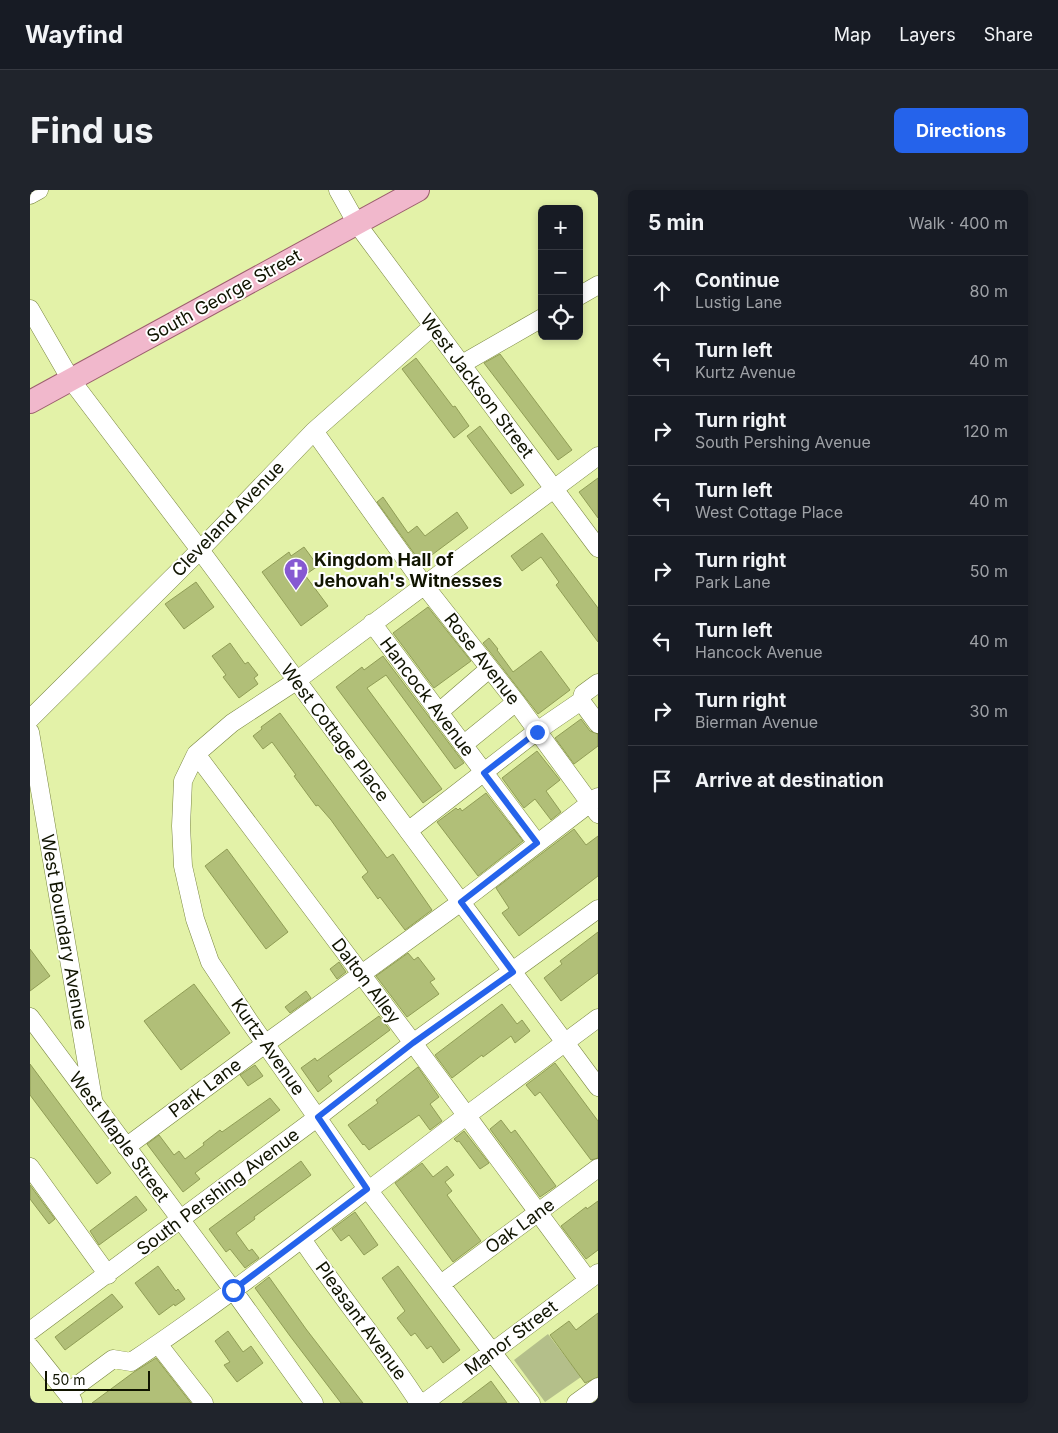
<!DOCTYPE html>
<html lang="en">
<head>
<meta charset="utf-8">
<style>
	body { margin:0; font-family:Inter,sans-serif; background:#20242c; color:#f1f3f6 }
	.controls { position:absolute; right:15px; top:15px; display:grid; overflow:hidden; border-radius:8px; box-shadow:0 2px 8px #0003 }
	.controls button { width:45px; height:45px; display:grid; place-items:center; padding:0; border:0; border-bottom:1px solid #363941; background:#171b24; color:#f1f3f6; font:25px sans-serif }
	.scale { position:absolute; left:15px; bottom:12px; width:105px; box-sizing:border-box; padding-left:5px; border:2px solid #101400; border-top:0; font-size:14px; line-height:18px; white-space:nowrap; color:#101400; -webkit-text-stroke:4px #fff; paint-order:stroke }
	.stop { position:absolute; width:15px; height:15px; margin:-11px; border:4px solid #2563eb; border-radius:50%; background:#fff }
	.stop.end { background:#2563eb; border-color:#fff; box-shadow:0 1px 5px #0008 }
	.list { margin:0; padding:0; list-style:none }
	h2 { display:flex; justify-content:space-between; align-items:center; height:65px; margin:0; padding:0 20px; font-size:21px }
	h2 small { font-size:16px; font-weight:400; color:#9ea1a6 }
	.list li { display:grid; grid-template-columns:32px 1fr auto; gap:15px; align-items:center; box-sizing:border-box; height:70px; padding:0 20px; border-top:1px solid #363941 }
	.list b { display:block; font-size:19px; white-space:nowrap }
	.list p { margin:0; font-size:16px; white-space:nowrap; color:#9ea1a6 }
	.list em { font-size:16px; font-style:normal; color:#9ea1a6 }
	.icon { flex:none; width:28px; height:28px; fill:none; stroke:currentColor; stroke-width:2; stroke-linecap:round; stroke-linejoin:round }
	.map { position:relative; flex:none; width:568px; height:1213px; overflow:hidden; border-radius:8px }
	header { display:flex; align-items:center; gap:30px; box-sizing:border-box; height:70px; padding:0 25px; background:#171b24; border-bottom:1px solid #363941 }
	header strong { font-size:24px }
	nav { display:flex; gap:28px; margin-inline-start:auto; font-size:18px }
	.intro { display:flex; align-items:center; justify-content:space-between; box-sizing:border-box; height:120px; padding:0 30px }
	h1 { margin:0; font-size:35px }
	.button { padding:12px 22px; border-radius:8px; background:#2563eb; color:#fff; font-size:18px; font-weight:700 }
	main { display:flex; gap:30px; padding:0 30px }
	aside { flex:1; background:#171b24; border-radius:8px; box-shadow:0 2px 8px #0003 }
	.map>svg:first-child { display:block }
	.green { fill:#b4bf8a }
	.building { fill:#b1bf78; stroke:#909d56 }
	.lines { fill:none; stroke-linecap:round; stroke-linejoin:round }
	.minor-casing { stroke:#798640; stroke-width:19 }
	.major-casing { stroke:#9c5f6e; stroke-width:24 }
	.minor { stroke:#fff; stroke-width:18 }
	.major { stroke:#f1b8cc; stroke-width:22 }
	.route { stroke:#2563eb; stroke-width:6 }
	.labels { text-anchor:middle; stroke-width:4; stroke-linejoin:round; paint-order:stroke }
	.street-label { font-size:18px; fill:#101400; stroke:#fff }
	.poi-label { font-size:18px; font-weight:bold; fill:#101400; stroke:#fff; text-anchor:start }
</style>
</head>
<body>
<header>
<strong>Wayfind</strong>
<nav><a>Map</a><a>Layers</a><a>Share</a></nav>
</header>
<div class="intro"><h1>Find us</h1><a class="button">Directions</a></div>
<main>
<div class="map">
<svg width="568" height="1213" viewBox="0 0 568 1213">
	<rect width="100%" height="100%" fill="#e3f2a8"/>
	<path class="green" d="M518,1144L551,1187L515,1212L484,1170Z"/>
	<path class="building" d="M470,164L542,260L528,270L454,173Z
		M386,168L423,217L425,216L439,236L424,248L372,179Z
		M450,236L494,295L481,304L437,246Z
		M568,288V328L549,302Z
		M353,307L378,343L387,336L395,346L427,322L438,338L391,373L347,312Z
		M512,343L568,418V452L526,395L529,392L511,367L492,381L481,366Z
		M274,357L288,376L275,385L298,416L271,436L232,382L259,362L261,366Z
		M166,392L184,417L154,439L135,414Z
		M398,417L441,471L404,498L363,443Z
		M459,448L468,459L467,460L483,482L511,461L540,500L508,524L453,453Z
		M200,453L215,474L218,472L228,485L224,488L228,494L209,508L193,487L196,485L182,466Z
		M353,466L434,573L425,579L356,485L337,498L412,599L393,613L306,497L332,477L334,480Z
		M250,523L357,668L363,664L402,720L375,740L350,707L348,709L332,687L338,682L301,630L288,615L286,616L264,586L266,585L242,552L233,559L223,546L232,539L231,537Z
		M551,529L560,541L568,544V556L544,574L525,548Z
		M507,561L530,590L516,601L531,622L521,630L505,609L494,618L472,588Z
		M456,603L493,651L448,686L407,632L426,618L428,620L430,618L432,621Z
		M544,639L556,655L568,646V686L489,746L472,723L479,718L466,698Z
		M197,659L258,742L236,759L175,676Z
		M568,742V783L531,811L514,788L532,774L530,771Z
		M0,759L20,786L0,801Z
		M378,763L384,770L388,767L405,789L400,792L409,804L377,827L346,786Z
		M309,772L316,782L307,789L300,779Z
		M164,794L200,843L151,880L114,831Z
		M276,801L281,808L260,823L255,817Z
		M472,814L487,834L492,830L500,841L485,853L481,846L453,867L452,865L422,888L405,865Z
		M349,826L360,840L298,886L302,891L288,902L271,878L285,868L287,871Z
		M525,873L568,931V968L561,970L510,902L505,906L496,895Z
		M0,874L81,983L67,994L0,905Z
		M225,875L233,886L218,896L210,885Z
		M388,877L409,907L400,914L412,931L400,940L389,925L339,960L334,954L333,955L318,935L348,913L346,910Z
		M240,908L250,920L165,983L170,989L153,1002L117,954L129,945L144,965L149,961L155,969L174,955L173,953L190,940L192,942Z
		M471,930L481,943L485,940L526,996L510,1007L460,939Z
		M434,941L459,973L450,979L429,951L427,952L424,949Z
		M271,971L281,985L224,1027L225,1029L206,1043L219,1061L222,1059L229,1068L215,1078L200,1059L196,1062L179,1039Z
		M392,973L403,987L417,976L424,985L415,992L422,1001L417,1005L451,1051L423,1072L365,993Z
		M0,995L25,1029L19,1034L0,1009Z
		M106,1006L117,1020L69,1055L60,1041Z
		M568,1011V1060L556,1069L531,1036L556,1017L557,1019Z
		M325,1022L348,1055L334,1065L319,1045L311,1051L302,1039Z
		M128,1076L146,1101L148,1099L155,1109L145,1116L144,1114L129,1125L105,1093Z
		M368,1076L430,1160L413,1173L401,1156L397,1159L385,1143L381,1146L367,1128L375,1121L352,1088Z
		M239,1087L276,1139L333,1213H311L260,1146L225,1098Z
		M82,1104L93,1117L35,1160L25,1147Z
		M568,1123V1187L555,1193L520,1145L539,1131L546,1140Z
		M198,1141L213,1162L221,1156L233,1173L207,1192L194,1175L200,1172L185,1151Z
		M126,1168L161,1213H62L104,1182Z
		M461,1191L477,1213H432Z"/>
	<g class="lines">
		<defs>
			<path id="minor" d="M308,0L327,34L568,358
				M0,5L9,0
				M549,106L568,95
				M0,119L41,190L170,360L568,897
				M432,174L512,128
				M284,241L394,395L486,512L568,624
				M342,433L507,653
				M551,511L568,534
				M408,523L459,479
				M0,529L170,360L284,241L403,136
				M0,542L63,909
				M433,555L486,512
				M166,564L383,853L558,1090
				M378,641L507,541L551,511L553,504L568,493
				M0,827L203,1100L284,1213
				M96,957L235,854L431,712L568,607
				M0,977L78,1085
				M339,1000L436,926L568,828
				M272,1049C309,1105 353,1157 389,1213
				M411,1094L568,978
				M0,1141L288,927L383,853L568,719
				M128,1154L174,1213
				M0,1157L43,1211
				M37,1203L83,1169L101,1172C182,1118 260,1058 337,999
				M394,1213L568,1083
				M501,1213L336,997L219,831L180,772L165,729L153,676L151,636L153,591L166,564L202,533L266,491L568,266
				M546,1213L568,1197"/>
			<path id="major" d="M0,212L388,0"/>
		</defs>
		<use href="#minor" class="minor-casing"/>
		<use href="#major" class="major-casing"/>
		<use href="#minor" class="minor"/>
		<use href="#major" class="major"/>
	</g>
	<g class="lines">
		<path class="route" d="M203,1100L337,999L288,927L383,853L483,782L431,712L507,653L454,583L507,542"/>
	</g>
	<defs>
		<symbol id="church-pin" viewBox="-11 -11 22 30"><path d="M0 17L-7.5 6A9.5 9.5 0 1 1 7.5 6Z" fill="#8659d2" stroke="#fff"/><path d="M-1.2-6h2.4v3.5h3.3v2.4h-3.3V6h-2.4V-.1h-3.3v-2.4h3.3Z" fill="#fff"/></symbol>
	</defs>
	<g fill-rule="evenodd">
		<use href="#church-pin" x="252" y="366" width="28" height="38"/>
	</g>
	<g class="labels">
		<g class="street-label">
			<text transform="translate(194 106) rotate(-29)" y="6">South George Street</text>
			<text transform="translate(447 196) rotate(53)" y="6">West Jackson Street</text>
			<text transform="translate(198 329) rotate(-46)" y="6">Cleveland Avenue</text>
			<text transform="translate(452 469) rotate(52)" y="6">Rose Avenue</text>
			<text transform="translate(397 507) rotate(53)" y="6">Hancock Avenue</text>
			<text transform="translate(305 543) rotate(53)" y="6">West Cottage Place</text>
			<text transform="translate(34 742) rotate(80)" y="6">West Boundary Avenue</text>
			<text transform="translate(336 791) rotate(53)" y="6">Dalton Alley</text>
			<text transform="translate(238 857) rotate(55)" y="6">Kurtz Avenue</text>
			<text transform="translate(175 898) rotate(-37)" y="6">Park Lane</text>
			<text transform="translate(89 947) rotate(54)" y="6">West Maple Street</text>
			<text transform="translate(188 1002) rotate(-37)" y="6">South Pershing Avenue</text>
			<text transform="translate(490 1036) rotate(-36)" y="6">Oak Lane</text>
			<text transform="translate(331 1131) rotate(54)" y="6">Pleasant Avenue</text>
			<text transform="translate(481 1148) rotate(-37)" y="6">Manor Street</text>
		</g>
		<g class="poi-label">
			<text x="284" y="376">Kingdom Hall of<tspan x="284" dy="21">Jehovah's Witnesses</tspan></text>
		</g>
	</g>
</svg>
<div class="controls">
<button>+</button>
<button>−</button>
<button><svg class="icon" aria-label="locate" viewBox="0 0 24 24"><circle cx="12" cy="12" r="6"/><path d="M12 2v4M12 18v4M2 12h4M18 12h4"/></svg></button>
</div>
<div class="scale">50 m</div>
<div class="stop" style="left:203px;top:1100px"></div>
<div class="stop end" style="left:507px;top:542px"></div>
</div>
<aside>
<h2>5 min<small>Walk · 400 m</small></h2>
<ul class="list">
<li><svg class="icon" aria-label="ahead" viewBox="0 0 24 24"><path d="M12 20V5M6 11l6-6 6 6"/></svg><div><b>Continue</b><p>Lustig Lane</p></div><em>80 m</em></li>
<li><svg class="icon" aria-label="left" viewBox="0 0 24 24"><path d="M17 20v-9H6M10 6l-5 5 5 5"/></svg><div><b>Turn left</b><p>Kurtz Avenue</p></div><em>40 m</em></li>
<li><svg class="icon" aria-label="right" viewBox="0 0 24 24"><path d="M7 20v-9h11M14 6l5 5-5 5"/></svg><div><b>Turn right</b><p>South Pershing Avenue</p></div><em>120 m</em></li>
<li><svg class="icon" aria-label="left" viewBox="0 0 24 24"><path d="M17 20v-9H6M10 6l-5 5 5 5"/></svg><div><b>Turn left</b><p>West Cottage Place</p></div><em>40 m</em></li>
<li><svg class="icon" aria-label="right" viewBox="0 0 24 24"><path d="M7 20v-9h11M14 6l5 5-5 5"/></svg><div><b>Turn right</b><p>Park Lane</p></div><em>50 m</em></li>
<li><svg class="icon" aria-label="left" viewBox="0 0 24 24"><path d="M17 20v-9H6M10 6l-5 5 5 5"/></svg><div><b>Turn left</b><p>Hancock Avenue</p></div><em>40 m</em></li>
<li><svg class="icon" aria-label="right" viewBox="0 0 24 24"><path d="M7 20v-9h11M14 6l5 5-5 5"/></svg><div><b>Turn right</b><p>Bierman Avenue</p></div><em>30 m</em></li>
<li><svg class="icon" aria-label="arrive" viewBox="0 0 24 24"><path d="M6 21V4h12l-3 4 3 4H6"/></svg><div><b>Arrive at destination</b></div></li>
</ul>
</aside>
</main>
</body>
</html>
